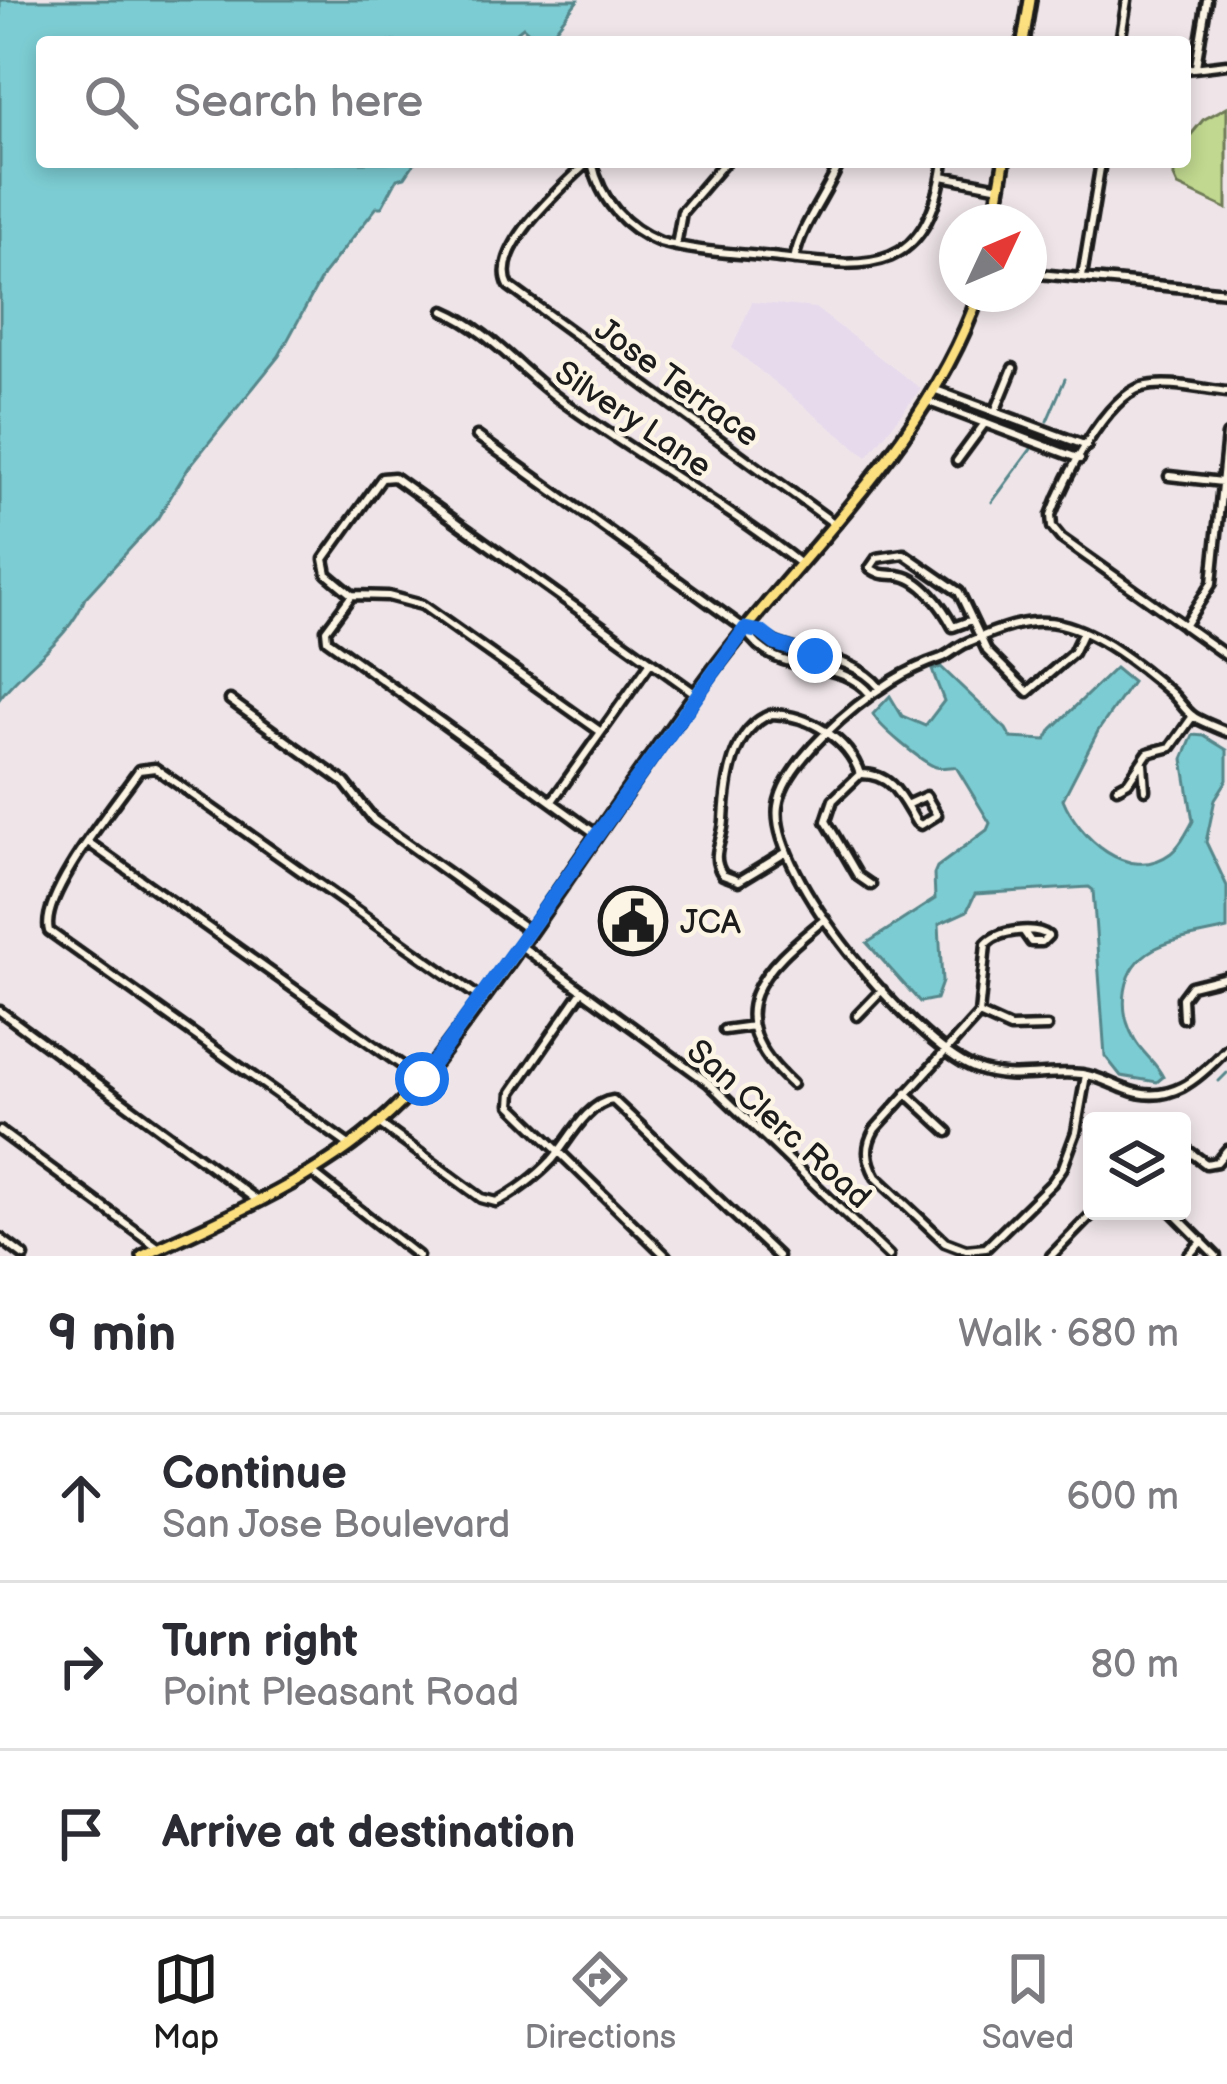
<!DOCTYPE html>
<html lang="en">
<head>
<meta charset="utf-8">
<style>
	body { margin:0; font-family:"Balsamiq Sans",sans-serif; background:#f7f7f7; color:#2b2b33 }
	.controls { position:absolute; right:36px; bottom:36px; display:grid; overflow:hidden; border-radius:12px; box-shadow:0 6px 18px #0003 }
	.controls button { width:108px; height:108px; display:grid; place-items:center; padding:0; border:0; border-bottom:3px solid #e1e1e2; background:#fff; color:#2b2b33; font:60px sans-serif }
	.compass { position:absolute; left:939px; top:204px; width:108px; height:108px; border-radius:50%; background:#fff; box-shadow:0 6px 18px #0003; rotate:46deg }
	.stop { position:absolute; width:36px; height:36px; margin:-27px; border:9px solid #1a73e8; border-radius:50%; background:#fff }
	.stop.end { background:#1a73e8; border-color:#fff; box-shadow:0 3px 12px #0008 }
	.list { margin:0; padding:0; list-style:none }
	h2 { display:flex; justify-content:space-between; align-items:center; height:156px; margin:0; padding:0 48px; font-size:51px }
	h2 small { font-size:39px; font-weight:400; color:#7c7c81 }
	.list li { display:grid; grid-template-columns:78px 1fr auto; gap:36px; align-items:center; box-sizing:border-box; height:168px; padding:0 48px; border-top:3px solid #e1e1e2 }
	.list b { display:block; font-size:45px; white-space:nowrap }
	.list p { margin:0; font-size:39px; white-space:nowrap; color:#7c7c81 }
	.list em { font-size:39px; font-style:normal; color:#7c7c81 }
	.icon { flex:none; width:66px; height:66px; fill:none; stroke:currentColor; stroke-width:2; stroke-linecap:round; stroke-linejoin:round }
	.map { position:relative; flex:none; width:1227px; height:1256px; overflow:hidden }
	.search { position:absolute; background:#fff; box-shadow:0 6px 18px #0003; left:36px; right:36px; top:36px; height:132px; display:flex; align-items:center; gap:30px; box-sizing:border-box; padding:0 42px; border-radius:12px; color:#7c7c81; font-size:45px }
	.sheet { height:660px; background:#fff }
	nav { display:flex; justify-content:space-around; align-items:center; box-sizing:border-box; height:168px; border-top:3px solid #e1e1e2; background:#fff; font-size:33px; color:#7c7c81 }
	nav a { display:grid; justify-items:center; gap:6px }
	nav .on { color:#1c1c1c }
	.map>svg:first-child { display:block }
	.built { fill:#e6daec }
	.green { fill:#c0d88f; stroke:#6e7a56; stroke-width:3 }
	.water { fill:#7bcdd3; stroke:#55868a; stroke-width:3 }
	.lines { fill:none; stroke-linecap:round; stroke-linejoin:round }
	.stream { stroke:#55868a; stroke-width:3 }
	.street-casing { stroke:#1c1c1c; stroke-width:15 }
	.primary-casing { stroke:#1c1c1c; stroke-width:18 }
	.street { stroke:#fcf5e5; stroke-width:6 }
	.primary { stroke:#fce080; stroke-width:9 }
	.route { stroke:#1a73e8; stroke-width:15 }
	.labels { text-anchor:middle; stroke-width:9; stroke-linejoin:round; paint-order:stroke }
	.street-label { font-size:33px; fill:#1c1c1c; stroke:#fcf5e5 }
	.poi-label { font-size:33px; fill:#1c1c1c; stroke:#fcf5e5; text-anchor:start }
</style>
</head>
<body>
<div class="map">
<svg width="1227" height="1256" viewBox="0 0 1227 1256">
	<rect width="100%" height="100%" fill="#efe5e9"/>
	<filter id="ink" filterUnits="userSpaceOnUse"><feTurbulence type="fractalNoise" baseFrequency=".00833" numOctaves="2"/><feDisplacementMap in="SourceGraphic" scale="24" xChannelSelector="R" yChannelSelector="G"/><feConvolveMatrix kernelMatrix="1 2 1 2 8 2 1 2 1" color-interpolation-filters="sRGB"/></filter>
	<g filter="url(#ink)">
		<path class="built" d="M752,302L815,308L921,389L867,457L732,348Z"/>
		<path class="green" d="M1227,107V209L1178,186L1174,177V162H1185V142L1203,120Z"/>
		<path class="water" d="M0,0H578L554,31L559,42H540L523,27L505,42H42V162H415L405,177L397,179L382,207H377L323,275L279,356L189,467L157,519L85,598C70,639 26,664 0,698Z
			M941,667L1006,729L1011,738L1046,740L1052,729L1115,668L1132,682L1098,731L1063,799C1078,836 1128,885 1171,853C1181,845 1187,832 1193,821L1183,759L1193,735L1204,736L1227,750V780L1215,799L1206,842L1227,886V929C1204,935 1175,938 1154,949C1121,967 1117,1010 1135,1040C1143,1054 1156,1062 1163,1077L1157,1082L1121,1076L1105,1056L1093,890L1089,887L975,894L967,911L939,924L942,982L936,999L920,1002L867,943L935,899L934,874L937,867L987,830L990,823L956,767C950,766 943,769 936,767C923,763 878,726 873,714L890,696L902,716L925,726L944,701L932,670Z"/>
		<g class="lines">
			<path class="stream" d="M1047,421L1065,379
				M992,502L1031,449
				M1219,1081L1227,1073"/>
			<defs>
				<path id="street" d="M1120,42L1127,0
					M1196,66L1207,0
					M1185,69L1227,64
					M588,162C563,187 489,249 509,286L832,522
					M592,162C600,200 625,228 660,242C696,252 734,253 771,257C867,268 926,280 944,162
					M942,176L1000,187
					M676,246L682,212L725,162
					M794,260C801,224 826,196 840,162
					M1029,273L1227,292
					M1082,277L1101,162
					M444,311C489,330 523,373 562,401C639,457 723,503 799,563
					M936,390L1087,446
					M1227,392C1201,389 1167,380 1142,387C1105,398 1064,480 1051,515L1052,527L1061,538L1227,656
					M929,402L1080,459
					M995,412L1013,368
					M477,436L745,629C776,682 837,653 870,694
					M957,461L985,423
					M1169,476L1222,482
					M352,595L327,574L324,559L382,478L394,477L696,694
					M352,595L326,630L327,640L596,834
					M352,595L388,596L422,605L601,732
					M972,620L953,627C943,608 922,577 897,575C884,574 882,576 870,568L877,558L904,554L959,592L987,651L1028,692L1073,653L1083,632
					M1184,626L1212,583L1227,435
					M745,629C760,632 767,640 781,645C815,657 856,658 880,688
					M230,700L345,783L374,820L528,930
					M1227,732C1216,727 1204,723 1194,717C1184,710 1178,698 1169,691C1139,665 1099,633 1061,624C1027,616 994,631 964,644C956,648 949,655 941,658C923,664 908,671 892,681C855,704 784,762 778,806C768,873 914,1044 974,1068C1011,1083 1045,1070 1082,1074C1098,1076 1111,1084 1125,1089C1169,1107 1199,1079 1227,1049
					M1143,764L1145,790
					M860,774C892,773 901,797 916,822L921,825L937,815L926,796L906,805
					M860,774L833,800L826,821L858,876L871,885
					M1117,788L1128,782L1148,753L1171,747L1193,716
					M552,801L651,662
					M88,842L421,1079
					M785,853L739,881L723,875C709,855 723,842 724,820C726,784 731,728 772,714C808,715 848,738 860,774
					M1024,932L1031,942H1042L1048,936C1035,926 998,930 986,944L979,1014L875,1129C865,1146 866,1159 876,1177L945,1242L966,1250L986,1248L1052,1183L1063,1167L1076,1132L1086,1075
					M521,946L709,1083L889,1256
					M582,991L512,1092L511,1105L666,1256
					M0,1011L258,1201
					M979,1014L1010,1028L1047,1027
					M857,1016L882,990
					M1183,1018L1182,998L1191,986L1227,977
					M724,1030L753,1026
					M792,1084C714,1013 762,970 825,919
					M906,1093L948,1132
					M380,1124L481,1198L496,1202C514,1194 538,1175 552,1160C568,1142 586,1103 613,1100L778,1256
					M0,1131L159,1248
					M349,1145L49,931C39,896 117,802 139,770L155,768L480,998
					M1182,1146L1206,1164L1217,1162L1227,1150
					M314,1174L418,1256
					M1171,1211L1216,1256
					M0,1238L24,1256
					M1051,1256L1095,1211
					M1188,1256L1202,1241"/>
				<path id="primary" d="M1023,42L1030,0
					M994,222L1004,162
					M143,1256C240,1210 338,1172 412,1091C520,958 609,810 711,673C803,550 928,442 979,294"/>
			</defs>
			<use href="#street" class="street-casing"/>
			<use href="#primary" class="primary-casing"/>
			<use href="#street" class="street"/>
			<use href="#primary" class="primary"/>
		</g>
	</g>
	<g class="lines" filter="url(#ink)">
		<path class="route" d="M422,1079L745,629L761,632L775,643L815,656"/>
	</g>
	<defs>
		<symbol id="civic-ring" viewBox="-11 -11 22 22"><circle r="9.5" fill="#fcf5e5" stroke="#1c1c1c" stroke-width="1.5"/><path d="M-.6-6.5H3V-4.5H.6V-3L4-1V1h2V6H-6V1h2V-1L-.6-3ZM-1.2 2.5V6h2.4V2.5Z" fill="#1c1c1c"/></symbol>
	</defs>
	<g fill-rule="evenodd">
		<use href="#civic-ring" x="595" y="883" width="76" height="76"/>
	</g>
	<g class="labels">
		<g class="street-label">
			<text transform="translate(678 381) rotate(36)" y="12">Jose Terrace</text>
			<text transform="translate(634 418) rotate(34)" y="12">Silvery Lane</text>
			<text transform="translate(780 1123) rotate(42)" y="12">San Clerc Road</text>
		</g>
		<g class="poi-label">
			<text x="680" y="933">JCA</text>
		</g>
	</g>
</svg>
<div class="controls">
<button><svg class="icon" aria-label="layers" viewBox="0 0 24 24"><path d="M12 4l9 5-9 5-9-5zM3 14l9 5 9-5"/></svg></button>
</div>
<svg class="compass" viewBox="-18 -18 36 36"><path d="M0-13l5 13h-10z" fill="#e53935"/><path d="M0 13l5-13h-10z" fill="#7c7c81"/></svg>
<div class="stop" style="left:422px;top:1079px"></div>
<div class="stop end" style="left:815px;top:656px"></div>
<div class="search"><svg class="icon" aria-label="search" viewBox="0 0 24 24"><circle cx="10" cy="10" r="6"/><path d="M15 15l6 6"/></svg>Search here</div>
</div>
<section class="sheet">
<h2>9 min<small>Walk · 680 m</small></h2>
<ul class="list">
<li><svg class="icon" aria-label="ahead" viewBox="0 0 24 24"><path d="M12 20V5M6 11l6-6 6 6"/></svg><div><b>Continue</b><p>San Jose Boulevard</p></div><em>600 m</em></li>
<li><svg class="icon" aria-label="right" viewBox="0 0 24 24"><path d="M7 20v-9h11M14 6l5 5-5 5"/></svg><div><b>Turn right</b><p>Point Pleasant Road</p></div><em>80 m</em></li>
<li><svg class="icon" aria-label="arrive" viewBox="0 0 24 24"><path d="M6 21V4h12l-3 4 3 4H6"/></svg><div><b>Arrive at destination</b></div></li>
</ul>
</section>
<nav>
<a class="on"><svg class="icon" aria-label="map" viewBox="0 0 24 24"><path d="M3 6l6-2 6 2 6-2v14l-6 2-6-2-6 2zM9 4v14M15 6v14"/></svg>Map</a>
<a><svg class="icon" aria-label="directions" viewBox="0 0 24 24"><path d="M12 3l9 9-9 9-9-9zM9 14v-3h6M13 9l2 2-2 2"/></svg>Directions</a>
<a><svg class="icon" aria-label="saved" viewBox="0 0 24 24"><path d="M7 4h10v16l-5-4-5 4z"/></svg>Saved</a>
</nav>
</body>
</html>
